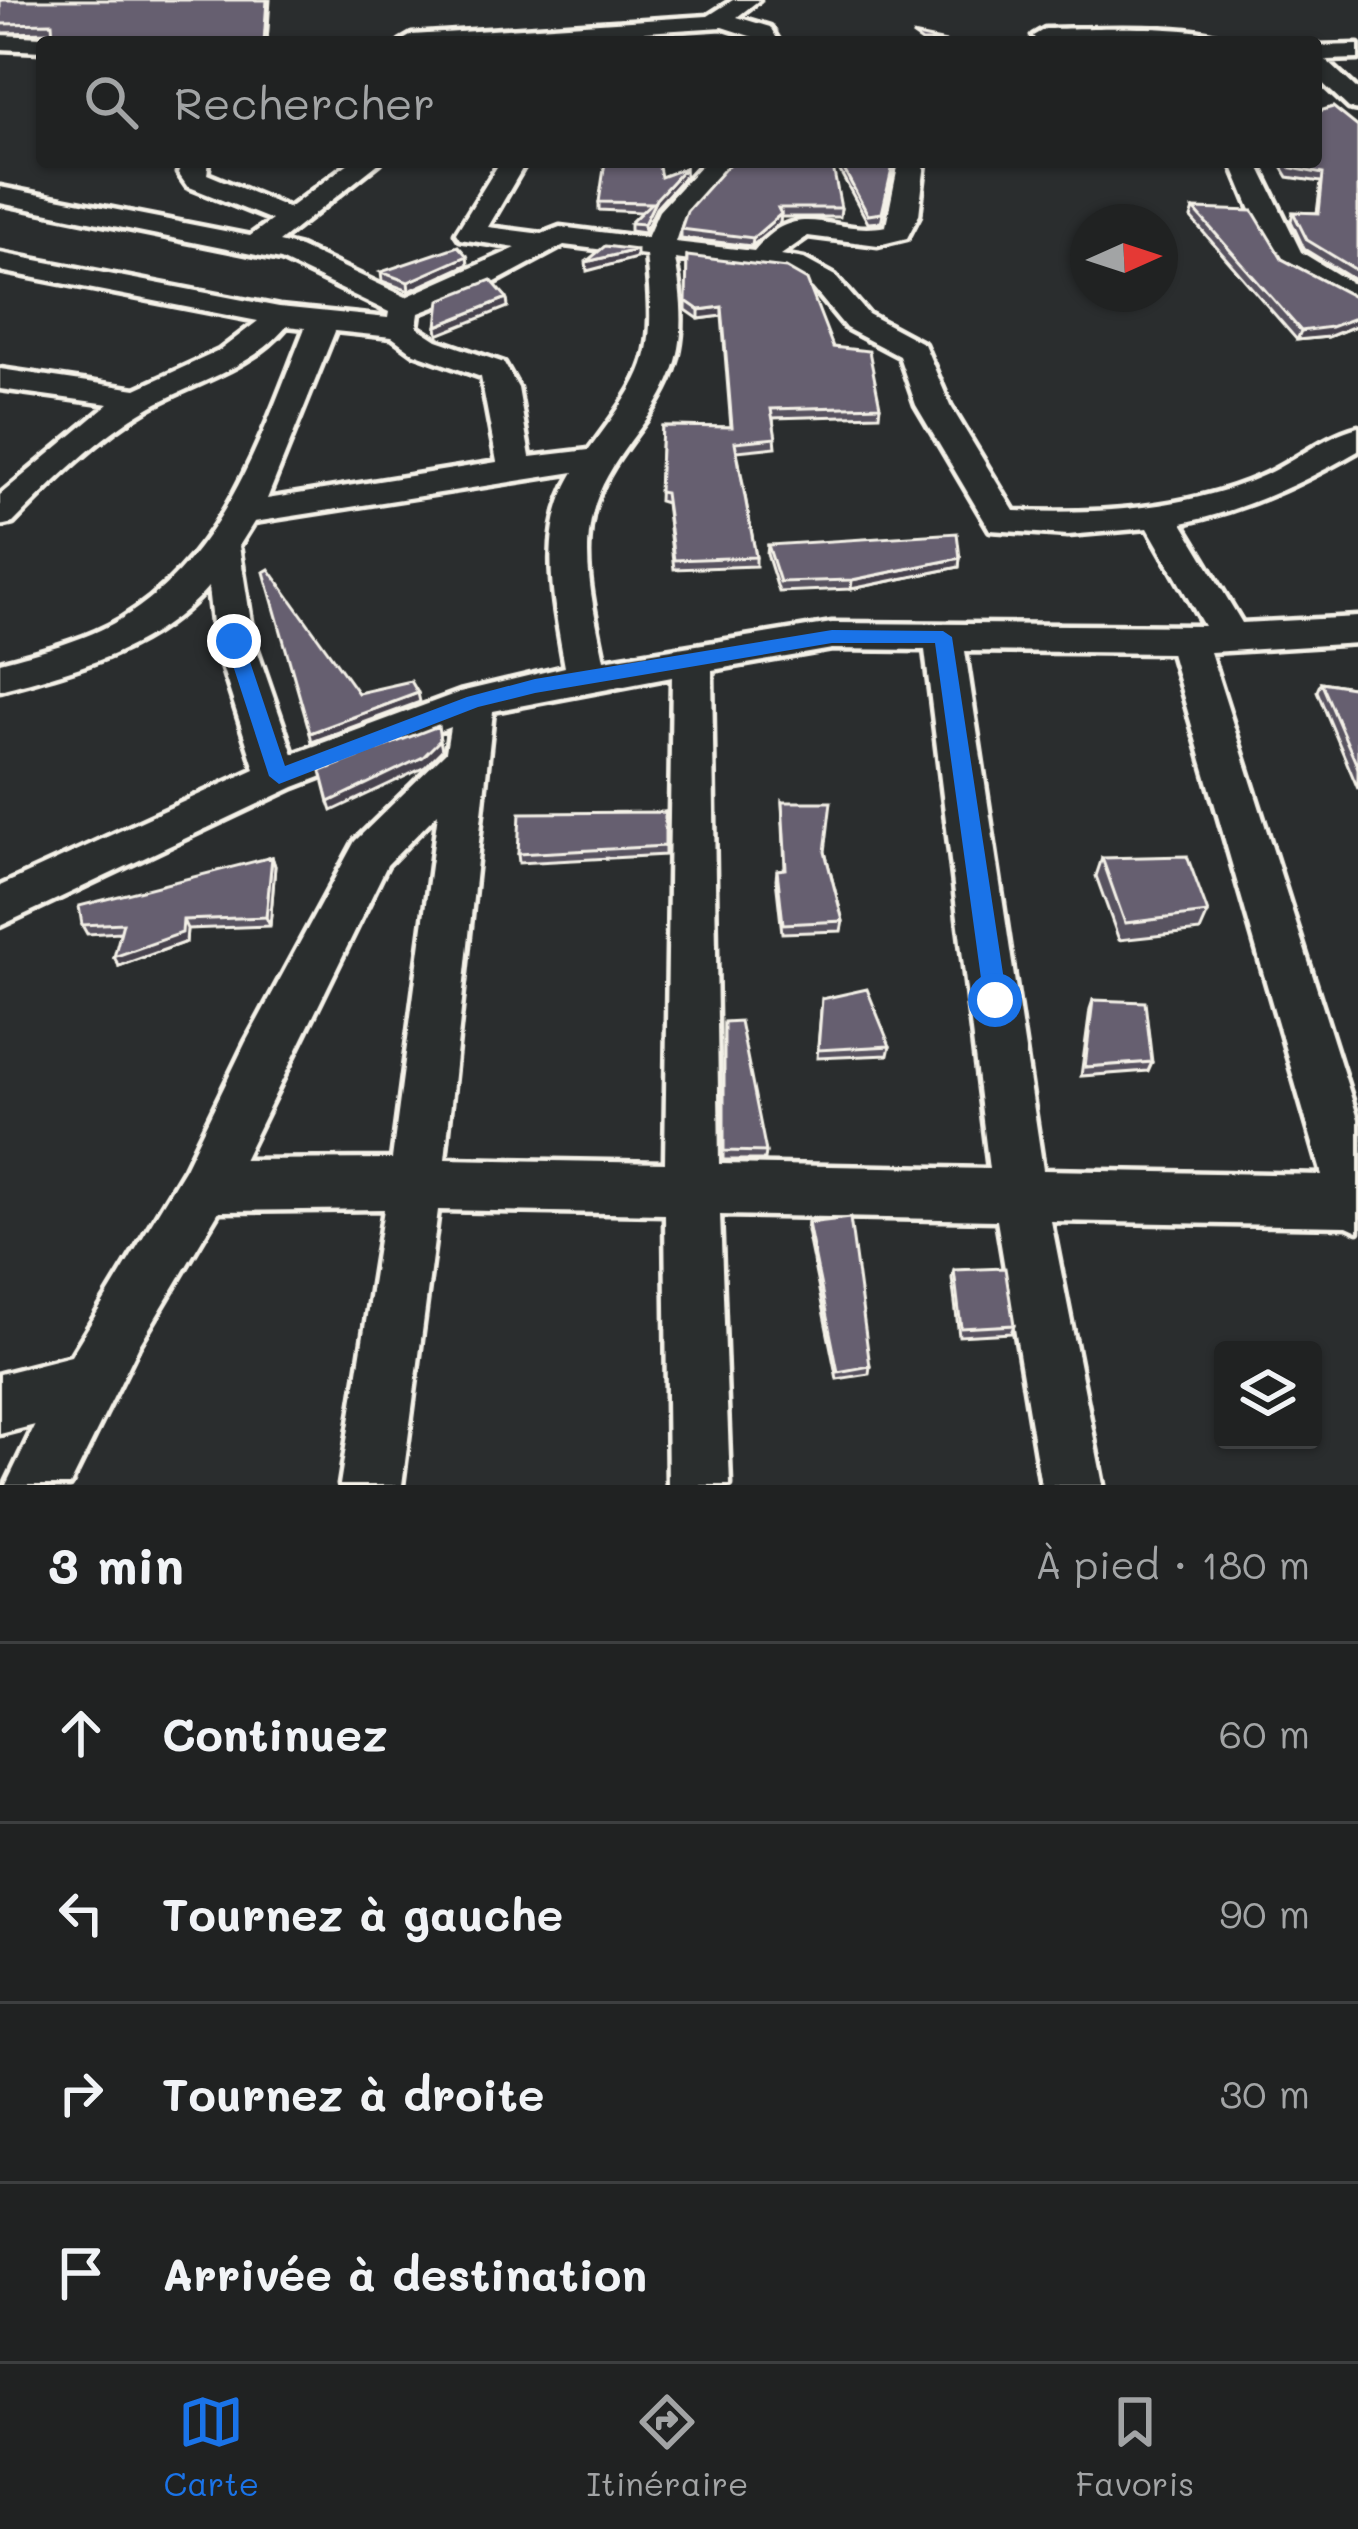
<!DOCTYPE html>
<html lang="fr">
<head>
<meta charset="utf-8">
<style>
	body { margin:0; font-family:Mali,sans-serif; background:#2d2f2f; color:#f1f3f6 }
	.controls { position:absolute; right:36px; bottom:36px; display:grid; overflow:hidden; border-radius:12px; box-shadow:0 3px 9px #0004 }
	.controls button { width:108px; height:108px; display:grid; place-items:center; padding:0; border:0; border-bottom:3px solid #3d3f40; background:#202222; color:#f1f3f6; font:60px sans-serif }
	.compass { position:absolute; left:1070px; top:204px; width:108px; height:108px; border-radius:50%; background:#202222; box-shadow:0 3px 9px #0004; rotate:87deg }
	.stop { position:absolute; width:36px; height:36px; margin:-27px; border:9px solid #1a73e8; border-radius:50%; background:#fff }
	.stop.end { background:#1a73e8; border-color:#fff; box-shadow:0 3px 12px #0008 }
	.list { margin:0; padding:0; list-style:none }
	h2 { display:flex; justify-content:space-between; align-items:center; height:156px; margin:0; padding:0 48px; font-size:51px }
	h2 small { font-size:39px; font-weight:400; color:#a2a4a5 }
	.list li { display:grid; grid-template-columns:78px 1fr auto; gap:36px; align-items:center; box-sizing:border-box; height:180px; padding:0 48px; border-top:3px solid #3d3f40 }
	.list b { display:block; font-size:45px; white-space:nowrap }
	.list em { font-size:39px; font-style:normal; color:#a2a4a5 }
	.icon { flex:none; width:66px; height:66px; fill:none; stroke:currentColor; stroke-width:2; stroke-linecap:round; stroke-linejoin:round }
	.map { position:relative; flex:none; width:1358px; height:1485px; overflow:hidden }
	.search { position:absolute; background:#202222; box-shadow:0 3px 9px #0004; left:36px; right:36px; top:36px; height:132px; display:flex; align-items:center; gap:30px; box-sizing:border-box; padding:0 42px; border-radius:12px; color:#a2a4a5; font-size:45px }
	.sheet { height:876px; background:#202222 }
	nav { display:flex; justify-content:space-around; align-items:center; box-sizing:border-box; height:168px; border-top:3px solid #3d3f40; background:#202222; font-size:33px; color:#a2a4a5 }
	nav a { display:grid; justify-items:center; gap:6px }
	nav .on { color:#1a73e8 }
	.map>svg:first-child { display:block }
	.lines { fill:none; stroke-linecap:round; stroke-linejoin:round }
	.street-casing { stroke:#f4f1e8; stroke-width:9 }
	.street { fill:#2a2d2e; fill-rule:evenodd }
	.wall { fill:#585260; stroke:#f4f1e8; stroke-width:3 }
	.shaded-wall { fill:#47424e; stroke:#f4f1e8; stroke-width:3 }
	.building { fill:#665f70; stroke:#f4f1e8; stroke-width:3 }
	.route { fill:#1a73e8 }
</style>
</head>
<body>
<div class="map">
<svg width="1358" height="1485" viewBox="0 0 1358 1485">
	<rect width="100%" height="100%" fill="#2a2d2e"/>
	<filter id="ink" filterUnits="userSpaceOnUse"><feTurbulence type="fractalNoise" baseFrequency=".00833" numOctaves="2"/><feDisplacementMap in="SourceGraphic" scale="24" xChannelSelector="R" yChannelSelector="G"/><feConvolveMatrix kernelMatrix="1 2 1 2 8 2 1 2 1" color-interpolation-filters="sRGB"/></filter>
	<g filter="url(#ink)">
		<g class="lines">
			<defs>
				<path id="street" d="M733,0H759L737,17L770,27L779,42H755L753,37L722,27L493,42H400L412,35L708,16Z
					M1045,29C1082,29 1206,22 1231,42L1037,41L1033,36Z
					M0,35L42,37L52,42H42V51L0,49Z
					M1358,45V59L1326,60L1358,90V110L1349,108L1316,77V46Z
					M183,162H209L207,174L289,208L350,162H380L279,242L300,247L406,297L516,248L460,239L456,233L500,162H526L488,227L542,234L560,227L647,238L659,211L704,162H732L683,217L675,242L754,251C798,195 832,237 886,226L899,162H925L919,215L907,238L878,245L808,236L781,255L804,259L835,276L868,314L924,344L950,405L1014,511C1096,514 1184,510 1260,477C1293,463 1323,436 1358,427V451C1300,484 1248,509 1182,523L1242,623L1358,617V643L1210,652L1358,1119V1231L1347,1226L1051,1221L1103,1485H1041L997,1220L720,1215L730,1485H668L665,1214L438,1210L402,1485H340L384,1209L219,1211L138,1347L70,1485H6L35,1425L0,1434V1374L71,1356L185,1168L246,1042L355,841L446,752L450,727L294,787L0,926V886L255,769L214,641L208,587C154,650 76,670 0,690V662C41,651 84,641 121,619C225,556 262,435 305,328L287,326C250,370 198,380 150,407C98,437 55,480 13,523L0,526V495L109,404L0,389V369L136,389L219,351L258,321L0,271V253L279,307L388,318L389,312L281,260L0,203V187L250,236L272,220L187,186L178,173ZM564,245L646,255C657,358 649,369 589,450L530,457L518,388L504,363L437,340L417,327L419,313L486,287ZM675,259L787,273L813,288L846,328L899,356L916,405L990,530L1068,535L1148,528L1204,626L832,623L604,660C594,610 579,555 595,504C604,477 620,455 637,432C684,371 688,334 675,259ZM335,331L392,337L414,353L481,377L497,462L267,499ZM574,472C537,532 554,602 565,667L460,692L293,754L254,641L239,546L254,522ZM832,649L925,650L989,1169L719,1164L712,670ZM965,651L1171,653L1322,1175L1043,1170ZM672,677L665,1163L445,1159L493,711ZM438,813L392,1159L243,1160L387,865Z
					M1231,162H1257L1301,252L1358,287V309L1281,264L1261,234Z"/>
			</defs>
			<use href="#street" class="street-casing"/>
			<use href="#street" class="street"/>
		</g>
		<path class="wall" d="M0,0L269,3L267,42H47L53,36V32L0,33Z
			M1358,127V282L1304,249L1291,221L1293,212L1317,213L1321,182L1288,177L1279,162H1316Z
			M731,162L841,208L840,217H780V223L752,246L681,238V229Z
			M835,162H871L892,174L881,222L868,223Z
			M685,168V176L656,208L644,233L630,231V223L641,212L599,210V202Z
			M1194,209L1282,259L1358,299V325L1328,337L1297,340L1191,218Z
			M687,256L833,347L880,406L879,415L773,418L776,447L737,451L756,557V566L674,569L666,503L659,501L662,426L731,427L722,316L699,319L686,310Z
			M468,264L409,291L382,281L381,272Z
			M768,545L960,558L959,567L851,589L779,592L767,554Z
			M1321,682L1358,688V789L1317,691Z
			M782,802L825,852L843,921L841,931L782,933L776,879L777,870L785,869Z
			M665,812V855L519,863L518,854Z
			M272,857L275,866L270,926L187,929L186,942L119,966L120,932L87,934L82,925Z
			M1102,858L1208,913L1200,931L1119,940L1096,876Z
			M822,999L890,1046L888,1055L817,1058Z
			M1093,1000L1152,1062L1148,1071L1081,1076L1090,1009Z
			M724,1022L766,1152L765,1160H723Z
			M808,1223L870,1366L869,1374L837,1379L807,1231Z
			M954,1270L1014,1325L1011,1333L959,1336L952,1278Z"/>
		<path class="shaded-wall" d="M267,0H270L267,42H264Z
			M685,168V176L656,208L644,233V224L656,199Z
			M781,214L780,223L752,246L753,238Z
			M636,250V258L587,271L586,262Z
			M467,256L468,264L409,291L408,282Z
			M507,298L508,307L438,335L437,326Z
			M722,307V316L699,319V310Z
			M1358,317V325L1328,337L1297,340L1301,331Z
			M960,558L959,567L851,589L852,580Z
			M418,693L420,702L312,742L310,733Z
			M440,740L442,750L425,767L332,811L329,802Z
			M272,857L275,866L270,926L266,917Z
			M183,920L187,929L186,942L119,966L114,957Z"/>
		<path class="building" d="M0,0H267L264,42H47L53,36L52,23L0,24Z
			M912,35L946,42H922Z
			M1333,107L1358,127V271L1307,240L1293,212L1319,213L1323,174L1291,168L1287,162H1316V112Z
			M605,162H658L661,177L685,168L656,199L644,224L630,223L651,203L599,202Z
			M731,162H832L841,208H778L781,214L753,238L681,229L687,211Z
			M840,162H871L893,165L882,213L868,215Z
			M1194,209L1253,211L1282,259L1358,299V317L1331,327L1301,331Z
			M458,246L467,256L408,282L381,272Z
			M605,246L636,250L586,262Z
			M687,256L786,268L807,280L833,347L869,351L880,406L771,409L776,438L735,442L756,557L674,560L665,493L659,492L662,426L732,427L722,307L699,310L686,301Z
			M491,280L507,298L437,326L440,300Z
			M957,533L960,558L852,580L780,582L768,545Z
			M269,569L358,693L411,681L418,693L310,733L264,572Z
			M1321,682L1358,688V768Z
			M438,726L440,740L423,757L329,802L321,771Z
			M782,802H831L825,852L843,921L783,924L777,870L786,869Z
			M665,812V846L518,854L520,813Z
			M1187,856L1208,913L1125,923L1102,858Z
			M272,857L266,917L183,920L182,933L114,957L123,923L82,925L79,906Z
			M867,989L890,1046L818,1050L822,999Z
			M1093,1000L1145,1002L1152,1062L1085,1067Z
			M740,1021L766,1152L724,1151V1022Z
			M850,1218L870,1366L838,1372L808,1223Z
			M1005,1268L1014,1325L961,1328L954,1270Z"/>
	</g>
	<path class="route" d="M832,630L943,631L952,637L1007,1000L1003,1007H987L984,1000L935,643H832L535,693L478,707L279,784L269,776L225,641L234,635L243,641L285,766L467,697L535,679Z"/>
</svg>
<div class="controls">
<button><svg class="icon" aria-label="layers" viewBox="0 0 24 24"><path d="M12 4l9 5-9 5-9-5zM3 14l9 5 9-5"/></svg></button>
</div>
<svg class="compass" viewBox="-18 -18 36 36"><path d="M0-13l5 13h-10z" fill="#e53935"/><path d="M0 13l5-13h-10z" fill="#a2a4a5"/></svg>
<div class="stop" style="left:995px;top:1000px"></div>
<div class="stop end" style="left:234px;top:641px"></div>
<div class="search"><svg class="icon" aria-label="search" viewBox="0 0 24 24"><circle cx="10" cy="10" r="6"/><path d="M15 15l6 6"/></svg>Rechercher</div>
</div>
<section class="sheet">
<h2>3 min<small>À pied · 180 m</small></h2>
<ul class="list">
<li><svg class="icon" aria-label="ahead" viewBox="0 0 24 24"><path d="M12 20V5M6 11l6-6 6 6"/></svg><div><b>Continuez</b></div><em>60 m</em></li>
<li><svg class="icon" aria-label="left" viewBox="0 0 24 24"><path d="M17 20v-9H6M10 6l-5 5 5 5"/></svg><div><b>Tournez à gauche</b></div><em>90 m</em></li>
<li><svg class="icon" aria-label="right" viewBox="0 0 24 24"><path d="M7 20v-9h11M14 6l5 5-5 5"/></svg><div><b>Tournez à droite</b></div><em>30 m</em></li>
<li><svg class="icon" aria-label="arrive" viewBox="0 0 24 24"><path d="M6 21V4h12l-3 4 3 4H6"/></svg><div><b>Arrivée à destination</b></div></li>
</ul>
</section>
<nav>
<a class="on"><svg class="icon" aria-label="map" viewBox="0 0 24 24"><path d="M3 6l6-2 6 2 6-2v14l-6 2-6-2-6 2zM9 4v14M15 6v14"/></svg>Carte</a>
<a><svg class="icon" aria-label="directions" viewBox="0 0 24 24"><path d="M12 3l9 9-9 9-9-9zM9 14v-3h6M13 9l2 2-2 2"/></svg>Itinéraire</a>
<a><svg class="icon" aria-label="saved" viewBox="0 0 24 24"><path d="M7 4h10v16l-5-4-5 4z"/></svg>Favoris</a>
</nav>
</body>
</html>
